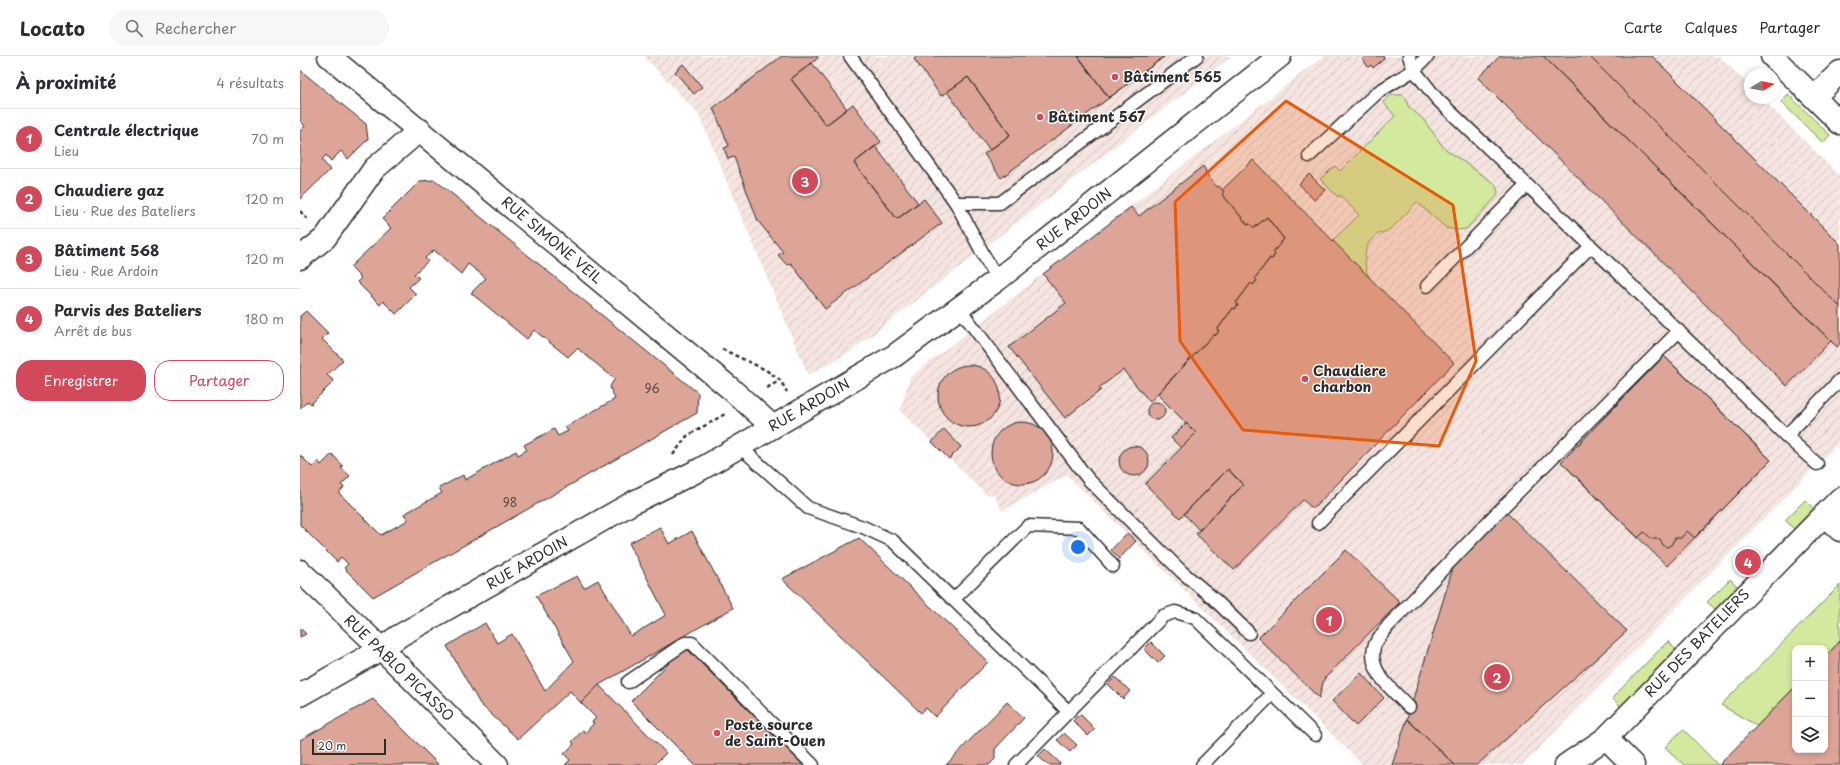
<!DOCTYPE html>
<html lang="fr">
<head>
<meta charset="utf-8">
<style>
	body { margin:0; font-family:"Playpen Sans",sans-serif; background:#f7f7f7; color:#2b2b33 }
	.controls { position:absolute; right:12px; bottom:12px; display:grid; overflow:hidden; border-radius:8px; box-shadow:0 2px 6px #0003 }
	.controls button { width:36px; height:36px; display:grid; place-items:center; padding:0; border:0; border-bottom:1px solid #e1e1e2; background:#fff; color:#2b2b33; font:20px sans-serif }
	.compass { position:absolute; left:1444px; top:12px; width:36px; height:36px; border-radius:50%; background:#fff; box-shadow:0 2px 6px #0003; rotate:80deg }
	.scale { position:absolute; left:12px; bottom:10px; width:74px; box-sizing:border-box; padding-left:4px; border:2px solid #2b2b2b; border-top:0; font-size:11px; line-height:14px; white-space:nowrap; color:#2b2b2b; -webkit-text-stroke:3px #fff; paint-order:stroke }
	.you { position:absolute; left:778px; top:491px; width:14px; height:14px; margin:-10px; border:3px solid #fff; border-radius:50%; background:#1a73e8; box-shadow:0 0 0 6px #1a73e833 }
	.badge { display:grid; place-items:center; width:26px; height:26px; border-radius:50%; background:#d1495b; color:#fff; font-size:13px; font-weight:700 }
	.pin { position:absolute; translate:-50% -50%; border:2px solid #fff; box-shadow:0 1px 4px #0006 }
	.list { margin:0; padding:0; list-style:none }
	h2 { display:flex; justify-content:space-between; align-items:center; height:52px; margin:0; padding:0 16px; font-size:17px }
	h2 small { font-size:13px; font-weight:400; color:#7c7c81 }
	.list li { display:grid; grid-template-columns:26px 1fr auto; gap:12px; align-items:center; box-sizing:border-box; height:60px; padding:0 16px; border-top:1px solid #e1e1e2 }
	.list b { display:block; font-size:15px; white-space:nowrap }
	.list p { margin:0; font-size:13px; white-space:nowrap; color:#7c7c81 }
	.list em { font-size:13px; font-style:normal; color:#7c7c81 }
	.actions { display:flex; gap:8px; padding:12px 16px }
	.actions a { flex:1; padding:9px 0; border:1px solid #d1495b; border-radius:16px; text-align:center; font-size:14px; color:#d1495b }
	.actions .main { background:#d1495b; color:#fff }
	.icon { flex:none; width:22px; height:22px; fill:none; stroke:currentColor; stroke-width:2; stroke-linecap:round; stroke-linejoin:round }
	.map { position:relative; flex:none; width:1540px; height:709px; overflow:hidden }
	header { display:flex; align-items:center; gap:24px; box-sizing:border-box; height:56px; padding:0 20px; background:#fff; border-bottom:1px solid #e1e1e2 }
	header strong { font-size:19px }
	nav { display:flex; gap:22px; margin-inline-start:auto; font-size:14px }
	.search { width:280px; height:36px; background:#f7f7f7; display:flex; align-items:center; gap:10px; box-sizing:border-box; padding:0 14px; border-radius:16px; color:#7c7c81; font-size:15px }
	main { display:flex }
	aside { flex:1; background:#fff }
	.map>svg:first-child { display:block }
	.industrial { fill:url(#industrial-furrows) }
	.green { fill:#d2e99e; stroke:#7e8a64 }
	.building { fill:#dda597; stroke:#2b2b2b }
	.lines { fill:none; stroke-linecap:round; stroke-linejoin:round }
	.lane-casing { stroke:#2b2b2b; stroke-width:15 }
	.street-casing { stroke:#2b2b2b; stroke-width:25 }
	.path { stroke:#2b2b2b; stroke-width:2.5; stroke-dasharray:4 3; stroke-linecap:butt }
	.lane { stroke:#fff; stroke-width:12 }
	.street { stroke:#fff; stroke-width:22 }
	.marked { fill:#e8590c; fill-opacity:0.2; stroke:#e8590c; stroke-width:3; stroke-linejoin:round }
	.poi-dot { fill:#d1495b; stroke:#fff; stroke-width:1.5 }
	.labels { text-anchor:middle; stroke-width:3; stroke-linejoin:round; paint-order:stroke }
	.number-label { font-size:12px; fill:#584a46 }
	.poi-label { font-size:14px; font-weight:bold; fill:#2b2b2b; stroke:#fff; text-anchor:start }
	.street-label { font-size:14px; fill:#2b2b2b; stroke:#fff }
</style>
</head>
<body>
<header>
<strong>Locato</strong>
<div class="search"><svg class="icon" aria-label="search" viewBox="0 0 24 24"><circle cx="10" cy="10" r="6"/><path d="M15 15l6 6"/></svg>Rechercher</div>
<nav><a>Carte</a><a>Calques</a><a>Partager</a></nav>
</header>
<main>
<aside>
<h2>À proximité<small>4 résultats</small></h2>
<ul class="list">
<li><span class="badge">1</span><div><b>Centrale électrique</b><p>Lieu</p></div><em>70 m</em></li>
<li><span class="badge">2</span><div><b>Chaudiere gaz</b><p>Lieu · Rue des Bateliers</p></div><em>120 m</em></li>
<li><span class="badge">3</span><div><b>Bâtiment 568</b><p>Lieu · Rue Ardoin</p></div><em>120 m</em></li>
<li><span class="badge">4</span><div><b>Parvis des Bateliers</b><p>Arrêt de bus</p></div><em>180 m</em></li>
</ul>
<div class="actions"><a class="main">Enregistrer</a><a>Partager</a></div>
</aside>
<div class="map">
<svg width="1540" height="709" viewBox="0 0 1540 709">
	<defs>
		<pattern id="industrial-furrows" width="10" height="10" patternUnits="userSpaceOnUse"><rect width="10" height="10" fill="#f5e4e0"/><path d="M-1 1l2-2M0 10L10 0M9 11l2-2" fill="none" stroke="#d2c4c0"/></pattern>
	</defs>
	<rect width="100%" height="100%" fill="#fff"/>
	<filter id="ink" filterUnits="userSpaceOnUse"><feTurbulence type="fractalNoise" baseFrequency=".025" numOctaves="2"/><feDisplacementMap in="SourceGraphic" scale="8" xChannelSelector="R" yChannelSelector="G"/><feConvolveMatrix kernelMatrix="1 2 1 2 8 2 1 2 1" color-interpolation-filters="sRGB"/></filter>
	<g filter="url(#ink)">
		<path class="industrial" d="M344,0H932L550,296L508,319L399,59Z
			M1024,0H1419L1450,31V42H1461L1540,120V385L1222,709H1063L767,419L702,455L694,438L687,439L600,355L610,321Z"/>
		<path class="green" d="M1488,38L1530,79L1523,87L1481,46Z
			M1091,39H1102L1106,42L1108,50L1123,63L1144,92L1195,128L1198,136L1197,140L1166,173L1157,174L1146,172L1117,146C1108,155 1098,168 1087,175C1085,176 1081,177 1078,178C1063,188 1062,205 1069,221L1032,185L1059,159L1040,139L1038,141L1020,123L1035,110L1040,115L1095,60L1083,46Z
			M1505,444L1515,454L1495,474L1485,464Z
			M1430,523L1438,531L1416,554L1407,546Z
			M1540,529V585L1525,601V592H1495V631L1457,670L1421,649Z
			M1368,585L1376,594L1321,651L1312,642Z
			M1383,673L1418,709H1384L1365,691Z"/>
		<path class="building" d="M482,0H517L518,2L491,23L526,69L553,48L581,86L554,107L597,163L624,143L642,167L525,253L491,207L487,209L478,199L483,196L458,165L434,101L428,103L424,92L429,90L413,52Z
			M617,0H778L809,42L701,122L684,98L710,79L668,21L641,40L614,3Z
			M778,0H865L809,42Z
			M778,0H865L809,42Z
			M1064,0H1083L1084,3L1073,12L1071,9L1068,11L1063,3Z
			M1200,0H1243L1531,285L1487,330L1178,22Z
			M1243,0H1289L1540,251V287L1537,291Z
			M1289,0H1352L1540,188V251Z
			M512,7L547,53L526,69L491,23Z
			M383,8L402,31L394,38L375,16Z
			M0,14L66,68L68,83L48,103L41,95L31,105L26,99L22,104L30,114L0,143V75L5,70L0,65Z
			M668,21L710,79L690,94L647,36Z
			M575,90L618,147L597,163L554,107Z
			M953,104L1154,307L1013,453L1003,444L934,514L896,478L943,429L928,413L880,462L845,428L896,377L857,338L914,278L915,280L919,275L917,274L933,252L935,253L938,249L936,247L951,227L953,229L957,224L955,222L970,202L972,203L975,198L973,196L984,183L967,161L954,172L950,168L948,169L922,138L924,136L922,134Z
			M903,110L906,115L905,116L917,131L919,130L924,136L922,138L948,169L950,168L954,172L967,161L984,183L973,196L975,198L972,203L970,202L955,222L957,224L953,229L951,227L936,247L938,249L935,253L933,252L917,274L919,275L915,280L914,278L850,346L823,314L799,332L801,334L765,362L709,291L766,247L743,218L831,151L839,160Z
			M1009,118L1025,134L1014,144L999,128Z
			M135,124L398,337L397,357L73,541L44,512L48,508L41,501L37,506L0,469V399L12,411L18,405L21,409L32,398L43,410L41,412L50,420L41,429L44,431L39,437L81,479L108,464L104,458L142,437L139,432L163,419L165,424L216,395L218,399L227,394L224,389L254,373L258,380L268,375L265,371L315,343L310,331L312,327L315,323L277,292L268,301L234,274L227,283L171,237L186,222L168,208L161,218L134,194L125,202L128,205L114,218L119,222L109,231L116,238L96,258L83,245L80,249L57,226L61,222L50,211L91,172L82,163L120,125Z
			M6,255L28,277L22,283L43,304L27,319L34,325L11,348L8,345L0,352V260Z
			M1364,300L1471,404L1395,482L1387,475L1381,482H1375L1371,489L1367,491L1363,489L1360,483H1352L1344,476L1338,482L1261,406Z
			M1364,300L1471,404L1367,510L1261,406Z
			M638 340a31 31 0 1 1 62 0a31 31 0 1 1-62 0Z
			M847 355a9 9 0 1 1 18 0a9 9 0 1 1-18 0Z
			M691 397a31 31 0 1 1 62 0a31 31 0 1 1-62 0Z
			M886,367L896,377L881,392L871,382Z
			M644,373L661,391L649,403L632,386Z
			M819 405a15 15 0 1 1 30 0a15 15 0 1 1-30 0Z
			M928,413L943,429L899,474L884,458Z
			M1204,454L1327,575L1177,709H1155L1107,663L1155,505Z
			M360,471L369,488L392,475L433,552L299,629L281,647L270,635L218,683L180,648L147,590L185,567L197,587L212,578L245,635L274,605L236,540L277,520L284,532L298,524L331,580L366,559L329,487Z
			M827,477L836,485L819,503L811,494Z
			M559,482L688,606L635,661L626,652L621,657L482,523Z
			M1046,494L1100,546L1024,623L1019,642L958,582Z
			M0,572L6,578L0,581Z
			M1540,585V709H1419L1495,631V694H1525V601Z
			M851,586L865,600L858,607L844,593Z
			M385,591L503,709H395L331,645Z
			M1061,617L1084,642L1056,670L1032,645Z
			M815,621L830,635L823,643L808,628Z
			M299,629L366,697L354,709H265L270,704L264,698L274,688L272,686L283,674L285,677L294,667L292,666L296,662L281,647Z
			M73,643L139,709H0V684Z
			M707,646L724,662L695,693V703L689,709H646Z
			M780,658L795,673L788,680L773,665Z
			M1107,663L1155,709H1092Z
			M764,677L777,689L770,696L757,684Z
			M745,693L760,707L759,709H748L738,700Z"/>
		<g class="lines">
			<defs>
				<path id="lane" d="M550,0L656,147L697,224
					M1109,0L1114,14L1137,43L1291,190L1486,380L1517,408
					M1009,100L1078,36L1114,14L1128,0
					M656,147H700L897,0
					M1127,230L1227,129
					M659,252L788,423L882,516L913,542L949,577
					M1486,380L1540,324
					M439,390L508,452L563,471L593,485L768,655
					M1018,467L1291,190
					M654,543L728,470L779,472L813,510
					M328,626L385,587H392L513,709
					M1109,651C1094,635 1068,617 1074,591C1075,585 1084,576 1088,570L1194,460L1379,275
					M716,709L863,560L875,556L895,562L1015,679
					M902,709L972,638"/>
				<path id="street" d="M29,0L431,333L472,370
					M1472,0L1540,67
					M1514,41L1540,16
					M0,202L25,182L74,113L120,74
					M1524,459L1540,474
					M0,515L93,604L197,709
					M0,639L81,593L99,580L334,446L401,413L594,300L697,224L980,0
					M1306,682L1333,709
					M1266,709L1306,682L1540,443"/>
			</defs>
			<use href="#lane" class="lane-casing"/>
			<use href="#street" class="street-casing"/>
			<path class="path" d="M0,155L8,164
				M422,293L466,314L480,324L487,336
				M467,332L480,324
				M373,399L387,380L425,358"/>
			<use href="#lane" class="lane"/>
			<use href="#street" class="street"/>
		</g>
	</g>
	<path class="marked" d="M986,45L1153,149L1176,305L1139,390L943,374L880,285L875,146Z"/>
	<g class="poi-dot">
		<circle cx="815" cy="21" r="4"/>
		<circle cx="740" cy="61" r="4"/>
		<circle cx="1005" cy="323" r="4"/>
		<circle cx="417" cy="677" r="4"/>
	</g>
	<g class="labels">
		<g class="number-label">
			<text x="352" y="337">96</text>
			<text x="210" y="451">98</text>
		</g>
		<g class="poi-label">
			<text x="823" y="26">Bâtiment 565</text>
			<text x="748" y="66">Bâtiment 567</text>
			<text x="1013" y="320">Chaudiere<tspan x="1013" dy="16">charbon</tspan></text>
			<text x="425" y="674">Poste source<tspan x="425" dy="16">de Saint-Ouen</tspan></text>
		</g>
		<g class="street-label">
			<text transform="translate(774 163) rotate(-38)" y="5">RUE ARDOIN</text>
			<text transform="translate(252 184) rotate(40)" y="5">RUE SIMONE VEIL</text>
			<text transform="translate(509 349) rotate(-30)" y="5">RUE ARDOIN</text>
			<text transform="translate(227 507) rotate(-30)" y="5">RUE ARDOIN</text>
			<text transform="translate(1397 587) rotate(-46)" y="5">RUE DES BATELIERS</text>
			<text transform="translate(99 612) rotate(44)" y="5">RUE PABLO PICASSO</text>
		</g>
	</g>
</svg>
<div class="controls">
<button>+</button>
<button>−</button>
<button><svg class="icon" aria-label="layers" viewBox="0 0 24 24"><path d="M12 4l9 5-9 5-9-5zM3 14l9 5 9-5"/></svg></button>
</div>
<svg class="compass" viewBox="-18 -18 36 36"><path d="M0-13l5 13h-10z" fill="#e53935"/><path d="M0 13l5-13h-10z" fill="#7c7c81"/></svg>
<div class="scale">20 m</div>
<div class="you"></div>
<div class="pin badge" style="left:1029px;top:564px">1</div>
<div class="pin badge" style="left:1197px;top:621px">2</div>
<div class="pin badge" style="left:505px;top:125px">3</div>
<div class="pin badge" style="left:1448px;top:506px">4</div>
</div>
</main>
</body>
</html>
